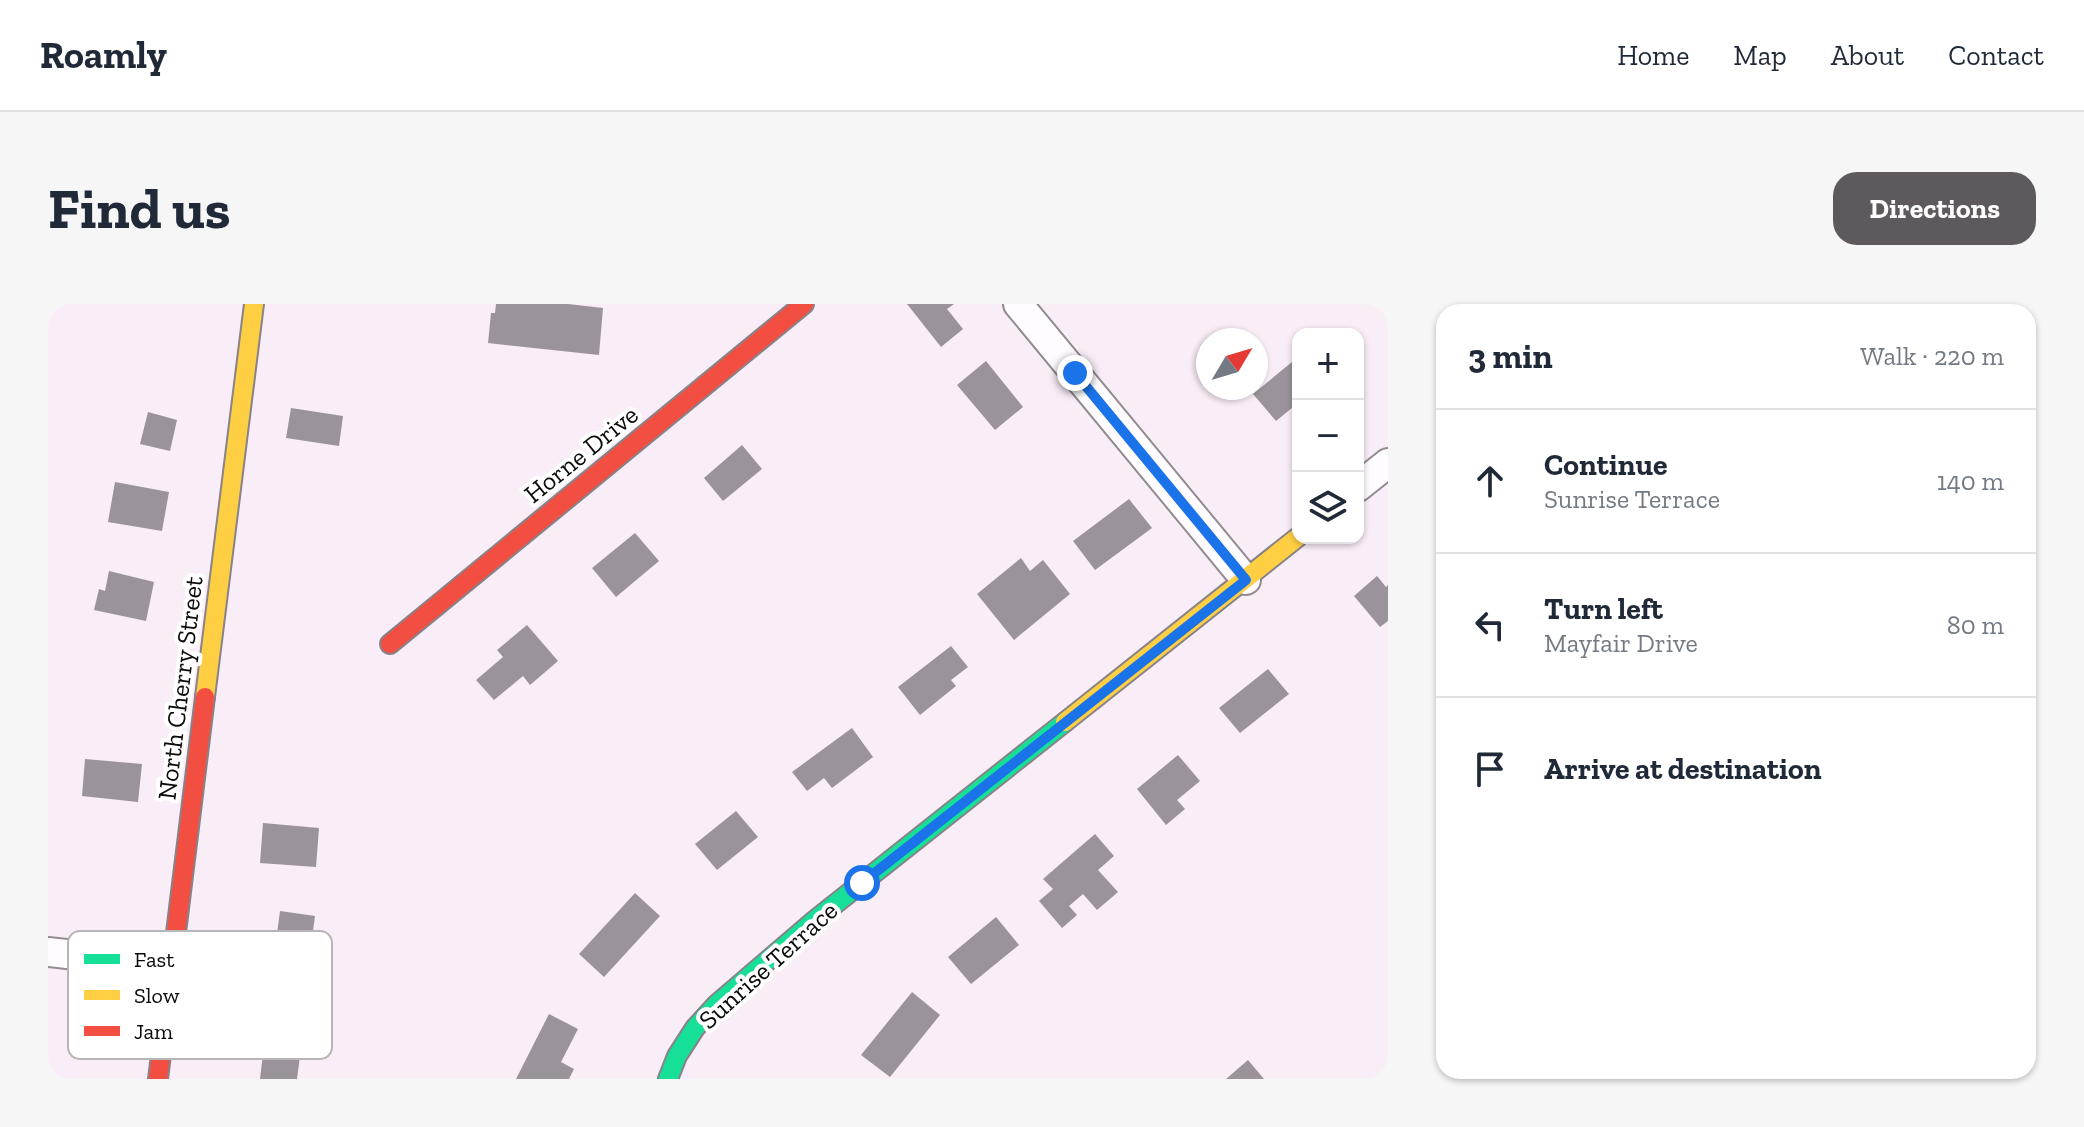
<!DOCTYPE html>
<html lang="en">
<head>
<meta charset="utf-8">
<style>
	body { margin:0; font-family:"Zilla Slab",serif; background:#f6f6f7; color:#1f2937 }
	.controls { position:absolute; right:24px; top:24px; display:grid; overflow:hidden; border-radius:16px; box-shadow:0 2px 6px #0004 }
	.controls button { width:72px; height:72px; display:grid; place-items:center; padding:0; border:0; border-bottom:2px solid #e0e1e3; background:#fff; color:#1f2937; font:40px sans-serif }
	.compass { position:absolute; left:1148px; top:24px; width:72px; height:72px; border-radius:50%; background:#fff; box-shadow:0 2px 6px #0004; rotate:52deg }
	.stop { position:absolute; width:24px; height:24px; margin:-18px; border:6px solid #1a73e8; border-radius:50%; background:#fff }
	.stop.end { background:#1a73e8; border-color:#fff; box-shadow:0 2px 8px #0008 }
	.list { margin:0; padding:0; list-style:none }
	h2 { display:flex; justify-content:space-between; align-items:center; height:104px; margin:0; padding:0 32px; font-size:34px }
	h2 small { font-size:26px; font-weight:400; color:#747a83 }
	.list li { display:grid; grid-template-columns:52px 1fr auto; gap:24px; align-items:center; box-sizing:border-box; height:144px; padding:0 32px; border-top:2px solid #e0e1e3 }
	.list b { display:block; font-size:30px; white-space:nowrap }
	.list p { margin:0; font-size:26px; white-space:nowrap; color:#747a83 }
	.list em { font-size:26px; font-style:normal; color:#747a83 }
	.icon { flex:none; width:44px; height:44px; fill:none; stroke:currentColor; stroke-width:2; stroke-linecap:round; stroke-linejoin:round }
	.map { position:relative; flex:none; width:1340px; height:775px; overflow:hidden; border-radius:24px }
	header { display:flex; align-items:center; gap:48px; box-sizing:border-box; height:112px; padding:0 40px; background:#fff; border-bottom:2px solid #e0e1e3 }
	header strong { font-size:38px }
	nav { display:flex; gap:44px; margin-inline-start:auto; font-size:28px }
	.intro { display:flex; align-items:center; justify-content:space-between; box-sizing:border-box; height:192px; padding:0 48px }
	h1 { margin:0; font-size:56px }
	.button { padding:20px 36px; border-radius:24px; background:#5e595d; color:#fff; font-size:28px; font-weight:700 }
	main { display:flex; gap:48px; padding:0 48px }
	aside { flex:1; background:#fff; border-radius:24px; box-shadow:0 2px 6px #0004 }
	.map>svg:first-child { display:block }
	.building { fill:#9a939b }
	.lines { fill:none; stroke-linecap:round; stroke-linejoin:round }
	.street-casing { stroke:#928c91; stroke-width:32 }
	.fast-casing { stroke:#888388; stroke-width:22 }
	.slow-casing { stroke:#888388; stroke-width:22 }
	.jam-casing { stroke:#888388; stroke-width:22 }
	.street { stroke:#fefcfe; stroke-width:28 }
	.fast { stroke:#16e098; stroke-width:18 }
	.slow { stroke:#ffcf43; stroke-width:18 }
	.jam { stroke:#f24e42; stroke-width:18 }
	.route { stroke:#1a73e8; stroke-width:10 }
	.labels { text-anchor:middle; stroke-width:8; stroke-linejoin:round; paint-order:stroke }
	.street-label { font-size:26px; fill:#0a0a0a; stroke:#fff }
	.key { fill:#fff; stroke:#b6b6b6; stroke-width:2 }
	.key-label { font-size:22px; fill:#0a0a0a }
</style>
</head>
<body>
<header>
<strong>Roamly</strong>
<nav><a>Home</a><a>Map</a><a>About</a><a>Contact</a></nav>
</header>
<div class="intro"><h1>Find us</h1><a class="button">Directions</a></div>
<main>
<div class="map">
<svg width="1340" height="775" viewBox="0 0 1340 775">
	<rect width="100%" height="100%" fill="#f9edf8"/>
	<path class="building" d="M448,0H520L555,4L551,51L440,39L443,9H447Z
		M859,0H906L899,5L915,25L893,43Z
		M1250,53V99L1228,117L1205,90Z
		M938,57L975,103L947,126L909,81Z
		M243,104L295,112L291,142L238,134Z
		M100,108L129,116L122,147L92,140Z
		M694,141L714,165L675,197L656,174Z
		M67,178L121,188L114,227L60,218Z
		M1081,195L1104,224L1047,266L1025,237Z
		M587,229L611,257L568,293L544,264Z
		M973,254L982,267L995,256L1022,290L966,336L929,290Z
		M61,267L106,278L98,317L46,306L51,285L57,287Z
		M1329,272L1338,283L1340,281V317L1332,323L1306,292Z
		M479,321L510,357L482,381L475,372L446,396L428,376L455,353L449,346Z
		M903,342L920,363L903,376L908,382L872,411L850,383Z
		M1220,365L1241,390L1192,429L1171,404Z
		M804,424L825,453L784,484L776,474L759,487L744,468Z
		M1130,451L1152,477L1129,496L1137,505L1118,521L1089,485Z
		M37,455L94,460L90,498L34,492Z
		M688,507L710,533L669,566L647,540Z
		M215,519L271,524L268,563L212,559Z
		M1047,530L1066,552L1050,566L1070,588L1049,606L1035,590L1021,602L1029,611L1014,624L991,597L1005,585L995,575Z
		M587,589L612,612L556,673L531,650Z
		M232,607L267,612L257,687L222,682Z
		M948,613L971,641L923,680L900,653Z
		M864,688L892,711L842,773L813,751Z
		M501,710L530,725L513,758L526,765L521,775H468Z
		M217,733L254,737L249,775H212Z
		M1200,756L1216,775H1178Z"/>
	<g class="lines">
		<defs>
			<path id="street" d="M970,0L1198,276
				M1310,183L1340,159
				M0,648L124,662"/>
			<path id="fast" d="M620,775L629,752L647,724L669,700L767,616L1017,418"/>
			<path id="slow" d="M157,393L206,0
				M1017,418L1250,233"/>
			<path id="jam" d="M342,340L756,0
				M110,775L157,393"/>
		</defs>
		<use href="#street" class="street-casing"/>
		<use href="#fast" class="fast-casing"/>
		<use href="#slow" class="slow-casing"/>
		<use href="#jam" class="jam-casing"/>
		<use href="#street" class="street"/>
		<use href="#fast" class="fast"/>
		<use href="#slow" class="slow"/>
		<use href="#jam" class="jam"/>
	</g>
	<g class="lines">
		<path class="route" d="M814,579L1198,276L1027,69"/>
	</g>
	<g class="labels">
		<g class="street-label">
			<text transform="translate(533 150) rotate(-39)" y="9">Horne Drive</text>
			<text transform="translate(132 384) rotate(-83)" y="9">North Cherry Street</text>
			<text transform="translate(720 661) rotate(-42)" y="9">Sunrise Terrace</text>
		</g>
	</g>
	<rect x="20" y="627" width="264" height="128" rx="12" class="key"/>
	<rect x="36" y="650" width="36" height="10" fill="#16e098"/>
	<rect x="36" y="686" width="36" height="10" fill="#ffcf43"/>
	<rect x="36" y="722" width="36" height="10" fill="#f24e42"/>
	<g class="key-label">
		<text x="86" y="663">Fast</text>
		<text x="86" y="699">Slow</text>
		<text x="86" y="735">Jam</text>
	</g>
</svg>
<div class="controls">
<button>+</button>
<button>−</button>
<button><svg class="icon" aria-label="layers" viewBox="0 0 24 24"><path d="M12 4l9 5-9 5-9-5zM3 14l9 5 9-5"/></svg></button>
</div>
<svg class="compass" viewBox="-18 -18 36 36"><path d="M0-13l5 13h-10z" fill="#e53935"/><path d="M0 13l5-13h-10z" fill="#747a83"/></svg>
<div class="stop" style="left:814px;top:579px"></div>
<div class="stop end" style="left:1027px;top:69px"></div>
</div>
<aside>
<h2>3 min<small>Walk · 220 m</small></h2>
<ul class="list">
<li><svg class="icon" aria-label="ahead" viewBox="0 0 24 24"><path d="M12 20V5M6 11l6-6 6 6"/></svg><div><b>Continue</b><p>Sunrise Terrace</p></div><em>140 m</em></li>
<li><svg class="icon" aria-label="left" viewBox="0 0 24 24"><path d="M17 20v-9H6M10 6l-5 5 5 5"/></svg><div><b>Turn left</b><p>Mayfair Drive</p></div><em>80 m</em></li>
<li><svg class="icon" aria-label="arrive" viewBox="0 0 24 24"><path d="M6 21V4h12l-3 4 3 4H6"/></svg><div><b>Arrive at destination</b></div></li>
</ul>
</aside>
</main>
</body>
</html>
